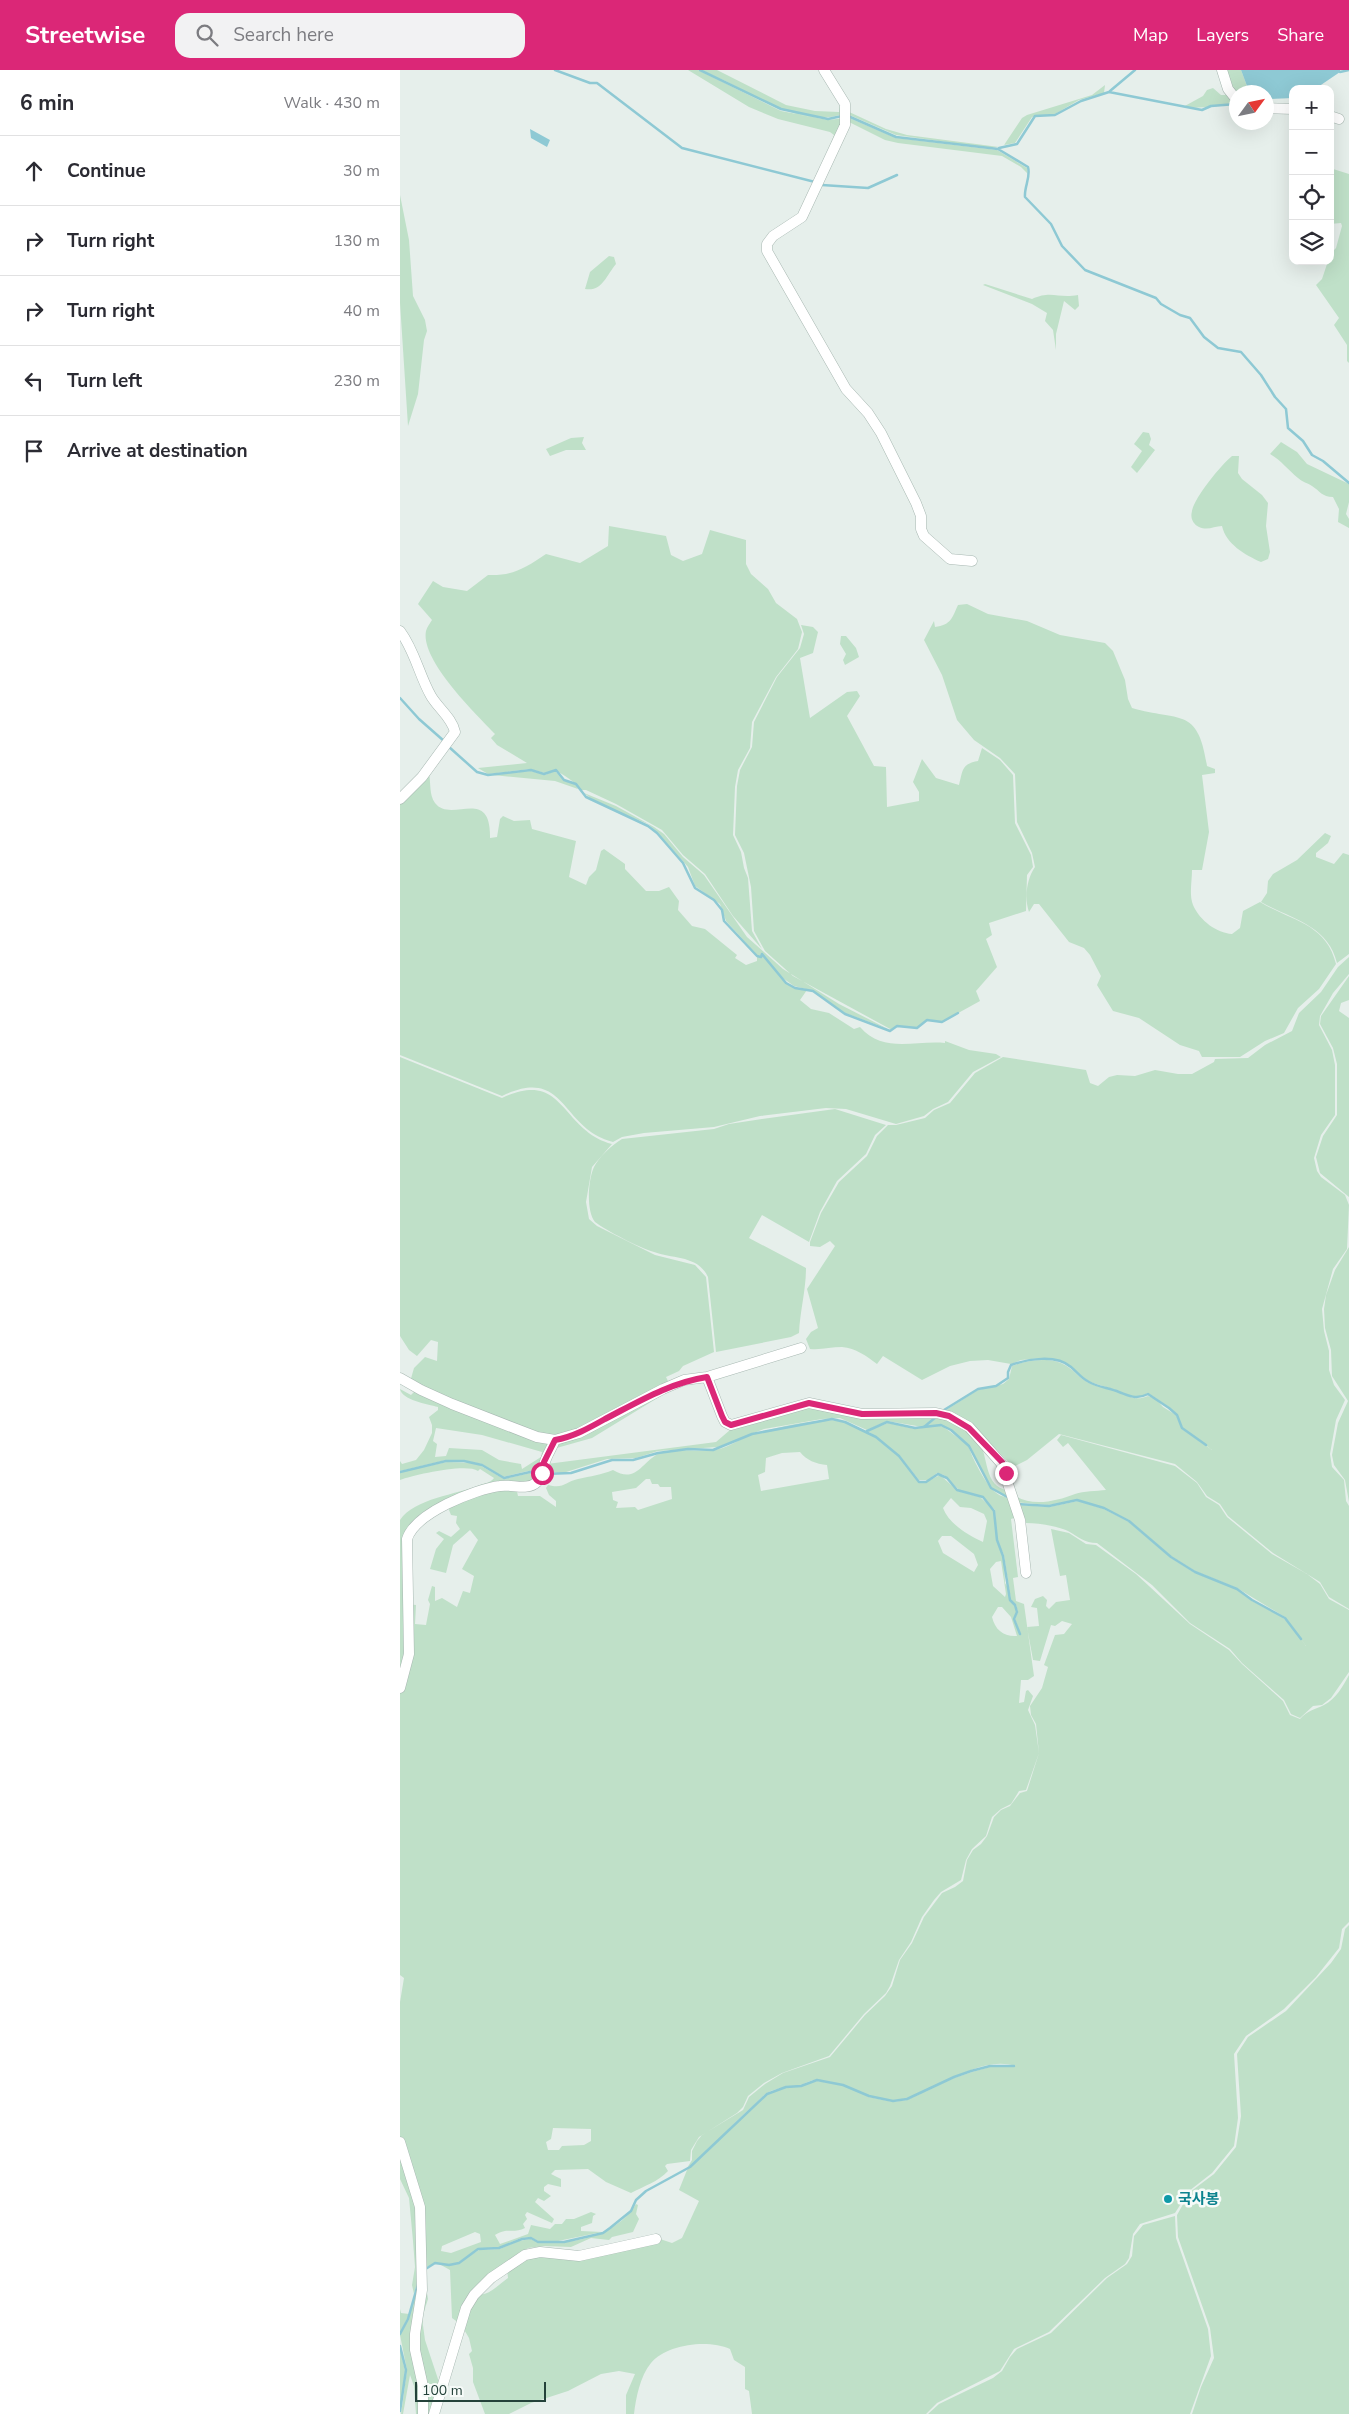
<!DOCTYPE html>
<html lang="en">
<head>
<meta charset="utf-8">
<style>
	body { margin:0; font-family:"Nunito Sans","Noto Sans KR",sans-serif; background:#f2f2f3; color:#2b2b33 }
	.controls { position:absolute; right:15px; top:15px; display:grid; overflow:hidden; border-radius:10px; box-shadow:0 5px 20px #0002 }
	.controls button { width:45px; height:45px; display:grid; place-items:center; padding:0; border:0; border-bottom:1px solid #e1e1e2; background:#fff; color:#2b2b33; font:25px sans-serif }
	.compass { position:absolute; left:829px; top:15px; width:45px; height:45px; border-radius:50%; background:#fff; box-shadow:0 5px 20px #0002; rotate:57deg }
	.scale { position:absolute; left:15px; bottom:12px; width:131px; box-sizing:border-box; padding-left:5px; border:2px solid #24423a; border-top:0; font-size:14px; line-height:18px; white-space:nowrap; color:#24423a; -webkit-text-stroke:4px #f7fbf9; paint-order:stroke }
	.stop { position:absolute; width:15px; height:15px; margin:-11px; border:4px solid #db2777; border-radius:50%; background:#fff }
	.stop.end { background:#db2777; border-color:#fff; box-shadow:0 1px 5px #0008 }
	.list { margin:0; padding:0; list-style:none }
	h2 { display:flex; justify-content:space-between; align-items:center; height:65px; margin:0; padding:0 20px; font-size:21px }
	h2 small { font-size:16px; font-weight:400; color:#7c7c81 }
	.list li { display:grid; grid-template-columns:32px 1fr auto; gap:15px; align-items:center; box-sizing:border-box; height:70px; padding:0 20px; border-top:1px solid #e1e1e2 }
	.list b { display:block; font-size:19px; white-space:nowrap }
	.list em { font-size:16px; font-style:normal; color:#7c7c81 }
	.icon { flex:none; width:28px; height:28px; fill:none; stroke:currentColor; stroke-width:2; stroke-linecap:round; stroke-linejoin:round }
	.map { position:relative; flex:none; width:949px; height:2344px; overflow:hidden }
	header { display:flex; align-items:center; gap:30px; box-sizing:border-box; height:70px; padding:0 25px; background:#db2777; color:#fff }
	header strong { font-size:24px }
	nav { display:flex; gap:28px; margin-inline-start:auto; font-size:18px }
	.search { width:350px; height:45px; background:#f2f2f3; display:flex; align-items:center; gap:12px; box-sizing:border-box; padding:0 18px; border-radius:15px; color:#7c7c81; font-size:19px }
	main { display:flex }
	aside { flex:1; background:#fff }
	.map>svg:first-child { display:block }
	.green { fill:#bfe0c8; fill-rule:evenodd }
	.water { fill:#8ec9d4 }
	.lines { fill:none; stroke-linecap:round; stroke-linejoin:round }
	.stream { stroke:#8ec9d4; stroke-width:2.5 }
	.street-casing { stroke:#a8b8b2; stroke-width:11 }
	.street { stroke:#fff; stroke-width:10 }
	.route { stroke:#db2777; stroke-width:6 }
	.culture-dot { fill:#0f9aa8; stroke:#f7fbf9; stroke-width:2 }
	.labels { text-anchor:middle; stroke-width:5; stroke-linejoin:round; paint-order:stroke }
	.culture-label { font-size:15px; font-weight:bold; fill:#0d838f; stroke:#f7fbf9; text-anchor:start }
</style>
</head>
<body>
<header>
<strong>Streetwise</strong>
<div class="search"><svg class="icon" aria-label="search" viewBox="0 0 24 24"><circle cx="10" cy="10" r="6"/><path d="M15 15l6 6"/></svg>Search here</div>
<nav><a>Map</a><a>Layers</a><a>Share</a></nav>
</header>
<main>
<aside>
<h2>6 min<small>Walk · 430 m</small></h2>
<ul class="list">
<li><svg class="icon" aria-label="ahead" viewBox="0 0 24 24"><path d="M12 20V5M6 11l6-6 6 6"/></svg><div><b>Continue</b></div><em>30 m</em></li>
<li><svg class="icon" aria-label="right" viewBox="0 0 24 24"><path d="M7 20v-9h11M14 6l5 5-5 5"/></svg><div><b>Turn right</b></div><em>130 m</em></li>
<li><svg class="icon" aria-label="right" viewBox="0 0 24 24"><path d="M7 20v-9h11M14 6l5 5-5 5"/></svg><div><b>Turn right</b></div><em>40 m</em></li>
<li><svg class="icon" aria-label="left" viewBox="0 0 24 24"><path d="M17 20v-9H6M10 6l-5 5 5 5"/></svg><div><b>Turn left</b></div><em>230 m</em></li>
<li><svg class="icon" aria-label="arrive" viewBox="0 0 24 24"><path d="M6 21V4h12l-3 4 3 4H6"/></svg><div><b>Arrive at destination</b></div></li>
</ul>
</aside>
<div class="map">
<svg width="949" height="2344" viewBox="0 0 949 2344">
	<rect width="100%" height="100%" fill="#e6efeb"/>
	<path class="green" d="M288,0H298L381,41L428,50L445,48L430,76L434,65L430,62L378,49L349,37Z
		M302,0H317L386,35L415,41L439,42L440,35L419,0H421L443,35V44C405,57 366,31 333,15C323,9 312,6 302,0Z
		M823,0H841L847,16L852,22H836V28Z
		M705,15L704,23L679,30L655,44L632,47L615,73L604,75L622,48L627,45L692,25Z
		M813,18L821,25H829L835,32C819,36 799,39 783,37L803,26L807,20Z
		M447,41L486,59L507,65L599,77L589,78L496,65L447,44Z
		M447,47L496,68L597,80L627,98L628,104L621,97L602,86L498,73L485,70L447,51Z
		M930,98L949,104V293L947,291V275L934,255L939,248L916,215L922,209L928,191H930V184L936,178L942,156L941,153L930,154V130L934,126L930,120Z
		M0,125L9,170L13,226L25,250L27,261L24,270L18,324L8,356L0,233Z
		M209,186L214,187L216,194C206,206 202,222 185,219L190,202Z
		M585,214L632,229C652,220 658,229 678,225L679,236L675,240L664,231L656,264V280L653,260L645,251L647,243L632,234L583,215Z
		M743,362L749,363L751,369L749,375L755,380L737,403L731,397L742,381L734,374Z
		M184,367L182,373L186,380H166L150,386L146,379L171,368Z
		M881,372L897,382L907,394L949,414V432L946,444L949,449V458L938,452L939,439L933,427C922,427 920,421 912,416C908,413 902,412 898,408C888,400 882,391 870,384Z
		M832,386H839L838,403L842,409L862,425L868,433L866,456L870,482L868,489L861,492C845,485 826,474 822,456C814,456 808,461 799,457C793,454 790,448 792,441C794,428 821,395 832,386Z
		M209,456L266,466L271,485L283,491L302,484L310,460L346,470V494L351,504L368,519L376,533L397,549L402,562L398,579L376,607L352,652L350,678L338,700L335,717L333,765L341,782L344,798L348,808L352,861L362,879L333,846L305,804L283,785L262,760L216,734L186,720H181C177,713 163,704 154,700L145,703L130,699L88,704L78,698L127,693L97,675L91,668L95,664C76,644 20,590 26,561C27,557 30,553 32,550L18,534L33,511L43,517L67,521L88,505C113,506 125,498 146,484L180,493L208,476Z
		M567,534L588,544L627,551L660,565L705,573L713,581L725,610L728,629L732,638C780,652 798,636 807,696L815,699V703L802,705L809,762L802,800H792C792,811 789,825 793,835C800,851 817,863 832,864L840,858L843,841L860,832C891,851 926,853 936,894L919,919L898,938L884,963L865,971L840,987H802L799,981L780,975L739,948L713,941L697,915L701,906L690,885L684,878L669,872L639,834H634L629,842C624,828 627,808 635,797L632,783L617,752L615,704L600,688L574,670L557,650L542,605L524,570L534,551L535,557C551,555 552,548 558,535Z
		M401,555L413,557L418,562L413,583L400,588L410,648L447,622L457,621L460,626L447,646L474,696L486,697L487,737L519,731V722L513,712L522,689L536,708L559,715C563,701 561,694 578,691L582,678L600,690L613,705L615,753L631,785L633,797L627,805L626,841L589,853L592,865L586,869L597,897L576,921L580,931L542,952L527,949L517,958L497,956L492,960L393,906L365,881L354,861L351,817L344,783L335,765L337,716L340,700L352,677L354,652L377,607L400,578L404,564Z
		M441,566H446L456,578L459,587L445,595L443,590L446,584L440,574Z
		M131,701L145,705L155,701L164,711L176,714L178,719L155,711L92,705Z
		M29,703C31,713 29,725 35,733C51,754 91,715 90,768L97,767L100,749L103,746L114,751L130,750L132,759L176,771L169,807L186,815L189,807L196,800L201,781L204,779L225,794V799L246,821H259L269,817L279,831L278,840L292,856L305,859L337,885L335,888L346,895L357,891V886L361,888L362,886C379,899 381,919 407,920L400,930L411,939L429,943L454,959L460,957C483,984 515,970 545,973V971L569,980L596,984L601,987L573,1002L548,1032L533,1039L524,1046L496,1054L446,1039L426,1038L360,1046L314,1057L244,1063L222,1067L213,1072C160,1059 167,995 102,1026L0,985V734Z
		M184,723L216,736L254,757L264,764L283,787L304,805L347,867L383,899L439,934L488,959L445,943L414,921L394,916L380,906L362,884L361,886L357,885L326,851L320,834L295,816L288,797L257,762L248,754L197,733Z
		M925,763L931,766L928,773L916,783V787L934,794L943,783L949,785V884L937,893C928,855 891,849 861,832L867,823L868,811L873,804L897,790Z
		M949,887V904L933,923L920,946L919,955L932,980L935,995V1045L921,1065L914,1088L917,1101L921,1107L945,1125L949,1135L947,1179L933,1199L922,1239L924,1261L929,1281V1300L934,1315L945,1330L936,1350L930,1384L932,1397L944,1410L946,1431L949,1436V1539L929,1527L920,1512L873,1483L828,1446L820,1434L807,1426L797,1412L775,1394L659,1364L627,1390L613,1397L578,1360L543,1342L578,1320L603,1314L609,1309L612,1296C628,1290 653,1286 668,1297C676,1302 680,1309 689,1313C699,1318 709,1318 719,1322C730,1327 736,1331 748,1326L756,1329L763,1337L776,1345L782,1359L812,1380L783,1358L777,1344L769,1337L748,1323L739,1327L725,1325L719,1321L690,1312L663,1292L642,1288L621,1290L611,1294L588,1290L570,1291L550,1296L522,1310L483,1286L477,1294C466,1286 456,1278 442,1277C431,1277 422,1280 410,1279L406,1269L411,1262L418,1258L407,1219L435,1176L430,1171L420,1177L410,1176V1172L421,1143L439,1112L467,1086L477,1066L488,1055H496L525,1048L534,1040L550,1033L575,1003L603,987L686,1000L690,1013L698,1016L709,1007L717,1005L735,1006L755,1000L778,1004H792L814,992L815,989L848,988L865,975L892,961L899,943L921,922L938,897Z
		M949,906V930L941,933L939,941L949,948V1127L920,1103L916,1087L923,1066L937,1045V994L933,978L920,954L921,946Z
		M0,987L102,1028C165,998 160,1060 212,1074L192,1097L186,1132L189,1149L197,1156L255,1185L295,1195L306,1207L314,1282L283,1296L279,1301L266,1307L269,1313L163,1367L135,1363L10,1312L14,1298L25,1287L37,1291L38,1272L31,1270L17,1286L9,1280L0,1266Z
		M435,1039L486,1055L475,1065L466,1084L437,1111L420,1142L409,1172L362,1145L349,1168L406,1198C406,1220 400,1241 399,1263L391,1267L316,1282L308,1207C298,1185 272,1189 254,1182C238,1177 207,1161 195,1152C186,1141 188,1110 194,1097C199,1087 212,1075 222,1069L314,1059L329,1054L362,1049Z
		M949,1177V1432L945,1410L934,1395L932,1385L938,1353L948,1331L932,1306L931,1280L925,1258L924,1239L926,1225L935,1200Z
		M0,1319L11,1325L15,1321L151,1372L140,1402L128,1401L103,1407L82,1394L62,1390H46L0,1401V1391L2,1394L16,1390L24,1380L32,1363V1355L29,1347L38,1340V1337C27,1334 2,1330 0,1319ZM36,1358L82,1365L142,1382L141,1387L122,1399L121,1394L99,1390L82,1380L49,1378L46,1386L35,1387L37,1374L33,1371Z
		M269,1321L192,1368L153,1379L156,1375Z
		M404,1338L420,1339L464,1349L536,1347L523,1357L487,1351L467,1360L440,1348L422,1349L364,1359L318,1377L258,1381L236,1388L207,1389L163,1403L146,1402L147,1394L316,1372L330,1360Z
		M539,1346C553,1351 568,1357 578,1370C589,1384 583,1418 608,1420L610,1428L592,1418L569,1377C571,1386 585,1412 592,1419C606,1434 610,1418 614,1448L611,1449L618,1507L613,1508L616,1531L624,1534L634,1606L628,1610H621L619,1633L624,1632L626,1621L628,1620L633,1626L628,1640L635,1655L639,1683L626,1720L619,1721L611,1734L601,1739L592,1747L586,1766L572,1779L566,1790L561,1810L541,1822L534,1830L522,1847L511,1872L499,1890L490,1916L486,1923L464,1944L429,1986L382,2003L364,2013L348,2026L343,2037L337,2043L299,2067L291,2080L290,2091L267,2094L265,2096L268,2101C258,2112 244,2116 231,2123L206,2112L188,2099L155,2100L151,2104L161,2109V2117L148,2114L144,2117V2121L151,2126L144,2131L138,2128L135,2132L154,2149L152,2153L127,2142L125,2145L127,2149L123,2154L125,2158C114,2164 107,2157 95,2165L100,2174L128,2164L131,2155L150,2159L155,2154H162L166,2149H174L191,2142L196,2144L193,2146L192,2153L181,2157V2161L202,2162L158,2171L140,2172L131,2167L121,2168L100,2177L78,2179L57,2193L49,2195L34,2193L23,2199V2170L0,2073V1932L4,1908L0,1905V1621L8,1595L7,1534L16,1535L15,1554L26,1555L30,1534L28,1530L32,1516L35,1517V1531L42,1528L57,1537L63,1521L70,1523L74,1506L62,1499L78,1470L70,1460L53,1475L46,1503L30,1499L36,1479L44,1469L36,1463L39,1461L51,1467L60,1459L56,1453L57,1446L51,1445L49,1440L51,1434L91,1420L116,1417L118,1426H140L156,1437V1431L149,1425L146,1418L148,1415C164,1419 165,1412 178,1409C191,1406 201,1405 213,1400C236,1414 242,1392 258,1384C274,1376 303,1384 319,1379C331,1376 341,1368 353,1364C373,1358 421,1347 440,1351C460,1355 487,1374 501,1389C508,1396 512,1405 519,1412H526L540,1405L558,1421L580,1427L592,1438L596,1450V1470L604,1489L605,1513L610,1521V1531L615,1536L617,1543L613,1549L621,1565L615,1549L618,1542L616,1535L611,1530L604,1485L597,1470L595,1440L583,1427L561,1422L544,1405L537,1403L528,1410H519L500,1386L468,1361L488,1353L515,1359L541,1355L569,1376C555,1362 548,1353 526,1356ZM400,1382C406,1390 416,1394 427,1395L429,1409L361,1421L358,1405L365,1402L366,1388L382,1383ZM246,1409H250L252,1414H258L260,1417H271L272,1429L238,1440L235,1437L216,1438L218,1432L213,1430L212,1422L236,1418ZM551,1428L560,1437L571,1438L584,1444L587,1451L583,1472C568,1465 549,1454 543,1438ZM542,1466H551L574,1484L578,1495L574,1502L543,1483L538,1471ZM601,1491L606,1524L605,1527L593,1516L590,1499L596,1492ZM598,1537H602L611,1547L617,1566C604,1567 595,1560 592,1547ZM153,2058L191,2059V2071L184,2075L162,2076L159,2080H148L146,2072L151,2069ZM75,2162L80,2164L81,2172L51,2183L41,2181L42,2176Z
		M661,1365L775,1396L797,1413L806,1427L819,1435L827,1447L872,1484L907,1504L920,1514L929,1529L949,1540V1602L931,1628L922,1635L913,1636L900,1648L891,1644L884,1630L842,1593L830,1579L790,1553L752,1515L697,1473C684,1473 679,1467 668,1461C657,1456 639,1453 626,1453L625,1448L620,1449L619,1435L649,1437L678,1431L704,1439L729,1452L771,1488L795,1503L836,1519L852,1531L882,1547L892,1556L906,1576L885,1547L837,1518L795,1501L771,1486L729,1450L704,1438L677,1430L648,1435L614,1432L615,1426C633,1437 657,1431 675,1424C684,1421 696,1421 706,1420L668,1373L663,1377L657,1370Z
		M47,1392L76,1393L104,1409L131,1403L140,1404L136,1411L107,1414L28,1439L17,1447L8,1458L3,1542L4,1581L0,1605V1450C15,1428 56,1425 80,1415C85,1413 90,1413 94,1408L80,1399L78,1401C66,1393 14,1405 0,1410V1402Z
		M651,1459L669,1463L686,1474L696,1475L736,1504L790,1554L829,1580L842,1594L883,1631L890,1645L900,1649C908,1640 914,1640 924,1635C936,1629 943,1616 949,1605V1852L942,1859L939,1878L916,1907L884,1939L846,1966L834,1984L838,2048L834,2076L812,2103L789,2121L775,2143L740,2154L733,2164L729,2188L725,2194L705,2208L649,2262L614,2279L600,2301L537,2333L526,2344H352L349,2321L345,2319V2297L334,2290L330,2279C308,2269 267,2274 251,2293C240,2306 236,2328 234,2344H226V2325L235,2304L219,2301L201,2304L168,2321L131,2333L109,2344H85L73,2312V2298L69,2284L72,2281L69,2268L62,2256L75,2225C89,2226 97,2216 108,2208L107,2199L127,2187H170L260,2169L272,2173L282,2168L299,2131L279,2120L287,2100L367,2024L386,2017L401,2016L417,2011L443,2015L469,2027L493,2032L507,2030L554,2008L572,2002L590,1997L616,1996C574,1983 534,2028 494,2030C468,2032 445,2011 418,2010C411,2009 406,2014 400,2015C389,2018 377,2017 367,2023C362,2026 357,2032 353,2036C330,2055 311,2081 287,2098L292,2090V2081L297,2071L302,2065L343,2040L349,2027L365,2014L383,2003L430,1987L465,1945L485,1926L492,1916L500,1890L512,1873L524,1847L542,1823L555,1817L563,1811L567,1790L573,1780L581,1774L587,1766L594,1747L601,1740L610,1736L620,1723L627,1721L639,1683L636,1654L631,1645L630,1636L642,1618L648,1597L644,1595L655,1565L664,1564L672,1554L662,1551L655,1556L651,1555L640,1591L633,1590L627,1557L639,1556L637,1538L631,1537L635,1529L643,1526L647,1530L646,1536L649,1539L656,1532L670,1530L666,1505L660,1506Z
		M949,1855V2344H792L801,2317L814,2288L810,2258L778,2167L777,2145L790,2122L814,2104L836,2077L841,2046L837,1984L848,1967L886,1941L931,1893L941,1879L945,1859Z
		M0,2081L18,2139L17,2213L14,2224L12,2215L15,2197L13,2171L9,2128L0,2109Z
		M236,2134L238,2135L236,2144L239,2149L233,2162L212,2167L209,2170L191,2168L171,2177L144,2176L128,2178L88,2209L59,2253L52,2248L50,2200L41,2195H55L79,2180L100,2179L118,2171L131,2169C140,2175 145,2171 154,2172C183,2173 220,2161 236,2134Z
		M775,2146L776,2168L808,2259L811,2286L790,2344H528L539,2334L593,2308L602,2301L610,2287L617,2279L651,2263L707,2208L727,2194L732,2186L734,2166L743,2155Z
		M21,2209L19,2344H16L14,2316L10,2305L3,2344H1L7,2300L0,2265L9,2249L8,2247L0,2262V2239L1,2243L9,2244Z
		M26,2217L28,2229L22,2248L25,2270L40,2315L32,2344H24L17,2289Z
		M0,2278L5,2301L0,2339Z"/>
	<path class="water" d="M841,0H940V2L915,19H893V28L867,29L866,22H852L847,16Z
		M130,59L150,70L147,77L131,68Z"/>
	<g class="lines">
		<path class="stream" d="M155,0L190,13H197L282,78L415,112
			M300,0L381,39L428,49L442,46
			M940,2L949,0
			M710,21L735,0
			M448,46L496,67L598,79L628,97C631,107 624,117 625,127L651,154L662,176L685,200L756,228L761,234L780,245L790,248L804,267L818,278L841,282L861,305L875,327L886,339L888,358L903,371L912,385L923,391L949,413
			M599,78L617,74L635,46L655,45L681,31L709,22L802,40L811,36L836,34
			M422,115L468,118L497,105
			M0,628L19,649L44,671
			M49,677L77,702L88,705L131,700L144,704L156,700L164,710L176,714L186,727L248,756L257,763L283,793L295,818L314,830L322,840L324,851L357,886L361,887L362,884L386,913L395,918L413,921L445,944L490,961L497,956L517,958L527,950L542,952L558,943
			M544,1340L578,1319L596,1316L608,1308V1302L611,1295C628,1289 656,1284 671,1297C678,1303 681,1308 689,1312C698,1317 709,1318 719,1322C730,1326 736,1330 748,1324L769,1338L777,1345L782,1358L806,1375
			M524,1357L536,1347
			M467,1361L487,1352L515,1358L541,1355L551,1360L569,1376L591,1418L609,1428
			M0,1402L46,1391H64L82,1395L104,1408L130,1402L140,1403
			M145,1404L171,1403L212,1390H233L258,1383L288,1379L313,1380L352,1364L432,1349L445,1352L476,1367L499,1386L519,1412H526L538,1404L547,1408L557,1420L583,1427L594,1441L597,1470L603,1486L610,1530L615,1535L617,1542L614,1549L620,1564
			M617,1434L649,1436L677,1430L704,1438L729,1451L771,1487L795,1502L837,1519L852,1530L885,1548L901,1569
			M24,2200L35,2193L49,2195L59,2193L78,2179L99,2178L122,2169L131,2168L138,2172H164L203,2163L210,2158L231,2141L236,2130L246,2121L290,2097L367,2024L386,2017L401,2016L417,2010L443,2015L469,2026L493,2031L507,2029L554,2007L571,2001L590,1996H614
			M0,2264L8,2249L18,2214
			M0,2276L6,2300L0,2341"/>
		<defs>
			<path id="street" d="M424,0L445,34V55L402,147L373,166L367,174V181L446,319L468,343L481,363L516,433L521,446V459L524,466L550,489L572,491
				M822,0L828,19L836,29
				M866,38L893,39
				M930,46L939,49
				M0,561C15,581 19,605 31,626C38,638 52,648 55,662L22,707L0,729
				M307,1307L322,1346L325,1352L331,1355L409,1333L462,1344L536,1343L549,1346L569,1357L601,1393L620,1450L626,1503
				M0,1308L21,1320L52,1334L137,1367L155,1370L179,1363L263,1319L284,1310L307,1307L401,1278
				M0,1618L9,1584L7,1469C15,1443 75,1419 100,1416C112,1414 128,1421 137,1412C143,1408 142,1401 144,1395C146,1386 152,1378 155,1370
				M0,2072L20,2137L22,2220L15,2264V2280L23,2316V2344
				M34,2344L66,2238L74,2225L91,2208L125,2185L140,2182L179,2186L256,2169"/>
		</defs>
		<use href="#street" class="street-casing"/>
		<use href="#street" class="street"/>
	</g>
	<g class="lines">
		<path class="route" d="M142,1403L144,1392L155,1370C173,1367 189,1358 205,1349C238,1332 269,1313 307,1307L322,1346L325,1352L331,1355L409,1333L462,1344L536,1343L549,1346L569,1358L602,1392L606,1403"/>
	</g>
	<circle class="culture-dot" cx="768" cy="2129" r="5"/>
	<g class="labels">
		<g class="culture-label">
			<text x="778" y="2134">국사봉</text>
		</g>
	</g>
</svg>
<div class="controls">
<button>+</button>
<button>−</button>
<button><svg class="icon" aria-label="locate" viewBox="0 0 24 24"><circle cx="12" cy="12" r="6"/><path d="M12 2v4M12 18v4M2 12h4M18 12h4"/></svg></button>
<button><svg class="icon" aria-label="layers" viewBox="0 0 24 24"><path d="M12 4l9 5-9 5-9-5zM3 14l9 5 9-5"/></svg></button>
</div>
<svg class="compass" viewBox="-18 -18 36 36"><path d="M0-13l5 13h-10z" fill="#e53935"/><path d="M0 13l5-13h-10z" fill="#7c7c81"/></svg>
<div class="scale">100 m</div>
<div class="stop" style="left:142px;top:1403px"></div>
<div class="stop end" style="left:606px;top:1403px"></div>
</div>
</main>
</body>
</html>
